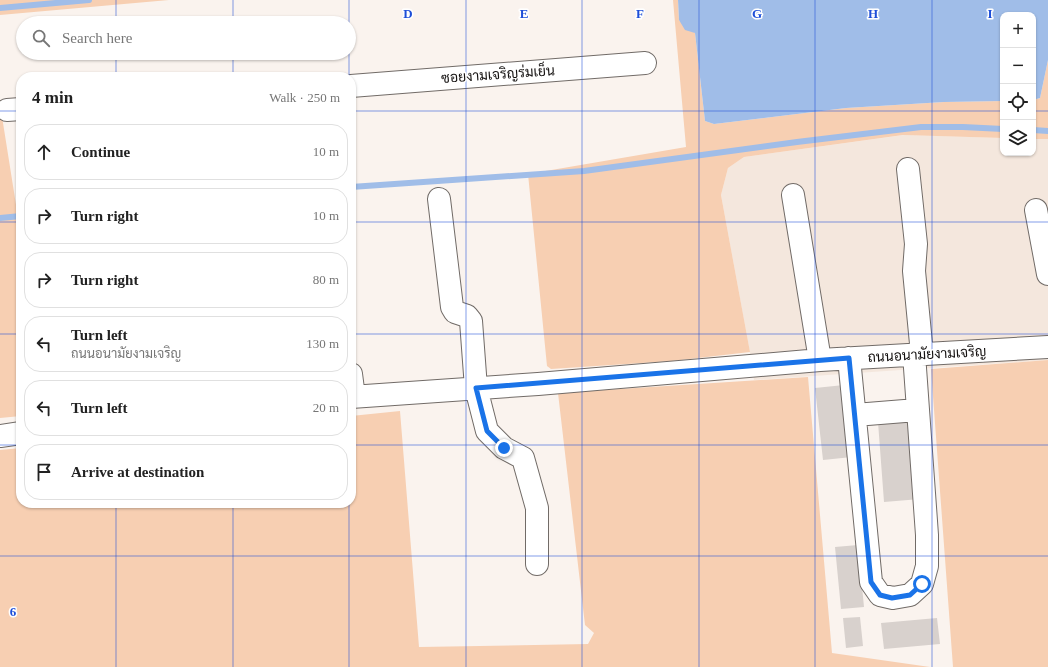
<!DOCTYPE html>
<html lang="en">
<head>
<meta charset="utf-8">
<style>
	body { margin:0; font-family:"Times New Roman",Sarabun,serif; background:#f2f2f2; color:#222 }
	.controls { position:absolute; right:12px; top:12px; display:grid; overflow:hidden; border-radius:8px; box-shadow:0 1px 3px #0004 }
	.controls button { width:36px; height:36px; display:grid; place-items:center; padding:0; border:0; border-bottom:1px solid #e0e0e0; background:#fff; color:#222; font:20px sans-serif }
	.stop { position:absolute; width:12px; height:12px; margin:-9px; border:3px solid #1a73e8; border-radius:50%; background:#fff }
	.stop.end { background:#1a73e8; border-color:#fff; box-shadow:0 1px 4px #0008 }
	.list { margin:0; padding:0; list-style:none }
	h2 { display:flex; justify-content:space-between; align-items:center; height:52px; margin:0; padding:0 16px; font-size:17px }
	h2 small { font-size:13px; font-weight:400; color:#767676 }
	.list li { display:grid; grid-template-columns:26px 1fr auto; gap:12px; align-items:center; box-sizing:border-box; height:56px; margin:0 8px 8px; padding:0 8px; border:1px solid #e0e0e0; border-radius:16px }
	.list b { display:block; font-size:15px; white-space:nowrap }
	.list p { margin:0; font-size:13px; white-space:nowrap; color:#767676 }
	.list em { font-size:13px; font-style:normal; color:#767676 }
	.icon { flex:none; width:22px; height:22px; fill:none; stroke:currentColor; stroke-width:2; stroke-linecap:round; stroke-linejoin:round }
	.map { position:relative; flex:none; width:1048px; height:667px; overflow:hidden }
	.search { position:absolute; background:#fff; box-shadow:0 1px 3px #0004; left:16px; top:16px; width:340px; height:44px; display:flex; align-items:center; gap:10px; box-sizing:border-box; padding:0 14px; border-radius:22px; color:#767676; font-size:15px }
	.panel { position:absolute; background:#fff; box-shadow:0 1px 3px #0004; left:16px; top:72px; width:340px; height:436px; border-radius:16px }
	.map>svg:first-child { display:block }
	.built { fill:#f4e7dd }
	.green { fill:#f7cfb2 }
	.water { fill:#a0bde8 }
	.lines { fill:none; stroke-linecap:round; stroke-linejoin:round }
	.stream { stroke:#a0bde8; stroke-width:6 }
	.building { fill:#d8d1cd }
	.minor-casing { stroke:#716b67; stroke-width:24 }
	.minor { stroke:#fff; stroke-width:22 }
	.route { stroke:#1a73e8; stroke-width:5 }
	.grid { fill:none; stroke:#1d4ed8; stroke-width:1; stroke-opacity:0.55 }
	.labels { text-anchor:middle; stroke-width:3; stroke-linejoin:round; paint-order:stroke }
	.street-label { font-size:14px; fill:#141110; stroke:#fff }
	.grid-label { font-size:13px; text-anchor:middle; font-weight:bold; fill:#1d4ed8; stroke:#fff; stroke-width:3; stroke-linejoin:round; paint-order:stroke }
</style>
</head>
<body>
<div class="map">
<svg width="1048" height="667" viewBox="0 0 1048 667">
	<rect width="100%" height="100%" fill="#faf3ee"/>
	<path class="built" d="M904,135L1003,138V153H1033V139H1048V360L754,380L749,347L721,195L728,168L744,157Z"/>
	<path class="green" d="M0,0H169L0,15Z
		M673,0H678L679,20L695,33L705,121L714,124L846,108L944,102L1003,101V138L903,135L744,157L728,168L721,195L750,352L672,361L551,369L547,366L528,174L686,147Z
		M1048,60V139H1033V100L1040,98Z
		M0,104L17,211H21V416L0,418Z
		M1048,360V667H953L931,369Z
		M808,377L832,653L930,667H0V450L21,448V503H351V416L400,411L419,647L588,644L594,633L585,625L558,393Z"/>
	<path class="water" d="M678,0H1048V60L1040,98L1033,100V15H1003V101L944,102L846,108L714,124L705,121L695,33L685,30L679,20Z"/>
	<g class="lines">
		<path class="stream" d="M0,8L89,0
			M1033,130L1048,131
			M351,187L584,171L797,142L921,127H963L1003,129
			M0,218L21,216"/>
	</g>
	<path class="building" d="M844,385L852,457L823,460L815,388Z
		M914,419L920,499L884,502L878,422Z
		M858,545L864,607L841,609L835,547Z
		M860,617L863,646L846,648L843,618Z
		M937,618L940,644L884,649L881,623Z"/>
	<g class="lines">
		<defs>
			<path id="minor" d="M351,86L645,63
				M7,110L21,109
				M908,169L916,244L914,271L922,354
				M793,195L820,360
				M439,199L452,307L455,312L467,316L471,321L476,388L487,431L504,448L523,458L537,508V564
				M1036,210L1048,274
				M849,358L871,582L880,595L893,598L910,595L922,584L927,566V535L914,354
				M351,374L354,397
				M351,397L538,384L820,360L1048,347
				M855,415L917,410
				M0,436L21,433"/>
		</defs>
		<use href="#minor" class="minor-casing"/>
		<use href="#minor" class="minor"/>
	</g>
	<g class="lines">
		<path class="route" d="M504,448L487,431L476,388L849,358L871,582L880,595L892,598L910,595L922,584"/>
	</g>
	<path class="grid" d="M116,0V23M233,0V23M349,0V77M466,0V667M582,0V667M699,0V667M815,0V667M932,0V667M116,53V77M233,53V77M0,111H21M351,111H1003M1033,111H1048M0,222H21M351,222H1048M0,334H21M351,334H1048M0,445H21M351,445H1048M116,503V667M233,503V667M349,503V667M0,556H1048"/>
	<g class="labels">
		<g class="street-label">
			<text transform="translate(498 74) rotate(-4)" y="5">ซอยงามเจริญร่มเย็น</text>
			<text transform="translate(927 354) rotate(-3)" y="5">ถนนอนามัยงามเจริญ</text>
		</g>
	</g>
	<g class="grid-label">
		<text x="408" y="18">D</text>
		<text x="524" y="18">E</text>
		<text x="640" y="18">F</text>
		<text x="757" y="18">G</text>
		<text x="873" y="18">H</text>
		<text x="990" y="18">I</text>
		<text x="13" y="616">6</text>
	</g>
</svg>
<div class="controls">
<button>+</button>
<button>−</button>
<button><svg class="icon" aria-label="locate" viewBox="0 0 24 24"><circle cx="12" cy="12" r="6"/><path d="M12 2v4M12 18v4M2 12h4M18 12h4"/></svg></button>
<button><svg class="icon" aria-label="layers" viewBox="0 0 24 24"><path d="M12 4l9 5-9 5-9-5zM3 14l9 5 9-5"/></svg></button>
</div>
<div class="stop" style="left:922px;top:584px"></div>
<div class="stop end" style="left:504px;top:448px"></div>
<div class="search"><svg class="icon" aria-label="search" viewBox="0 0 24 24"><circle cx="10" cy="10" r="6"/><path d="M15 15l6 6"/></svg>Search here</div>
<section class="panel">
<h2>4 min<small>Walk · 250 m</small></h2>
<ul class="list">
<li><svg class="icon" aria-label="ahead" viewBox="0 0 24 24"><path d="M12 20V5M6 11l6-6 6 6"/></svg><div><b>Continue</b></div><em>10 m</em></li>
<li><svg class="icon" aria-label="right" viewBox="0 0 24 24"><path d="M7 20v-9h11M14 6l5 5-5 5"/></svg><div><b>Turn right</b></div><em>10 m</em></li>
<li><svg class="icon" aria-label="right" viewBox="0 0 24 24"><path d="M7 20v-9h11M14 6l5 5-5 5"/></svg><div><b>Turn right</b></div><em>80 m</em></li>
<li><svg class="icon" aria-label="left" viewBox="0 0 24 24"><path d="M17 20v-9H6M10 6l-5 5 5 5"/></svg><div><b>Turn left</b><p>ถนนอนามัยงามเจริญ</p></div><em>130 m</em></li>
<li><svg class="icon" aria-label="left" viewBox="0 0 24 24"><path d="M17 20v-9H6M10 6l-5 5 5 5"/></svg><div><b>Turn left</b></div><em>20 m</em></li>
<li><svg class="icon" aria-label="arrive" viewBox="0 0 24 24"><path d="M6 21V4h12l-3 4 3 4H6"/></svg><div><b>Arrive at destination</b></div></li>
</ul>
</section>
</div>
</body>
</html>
